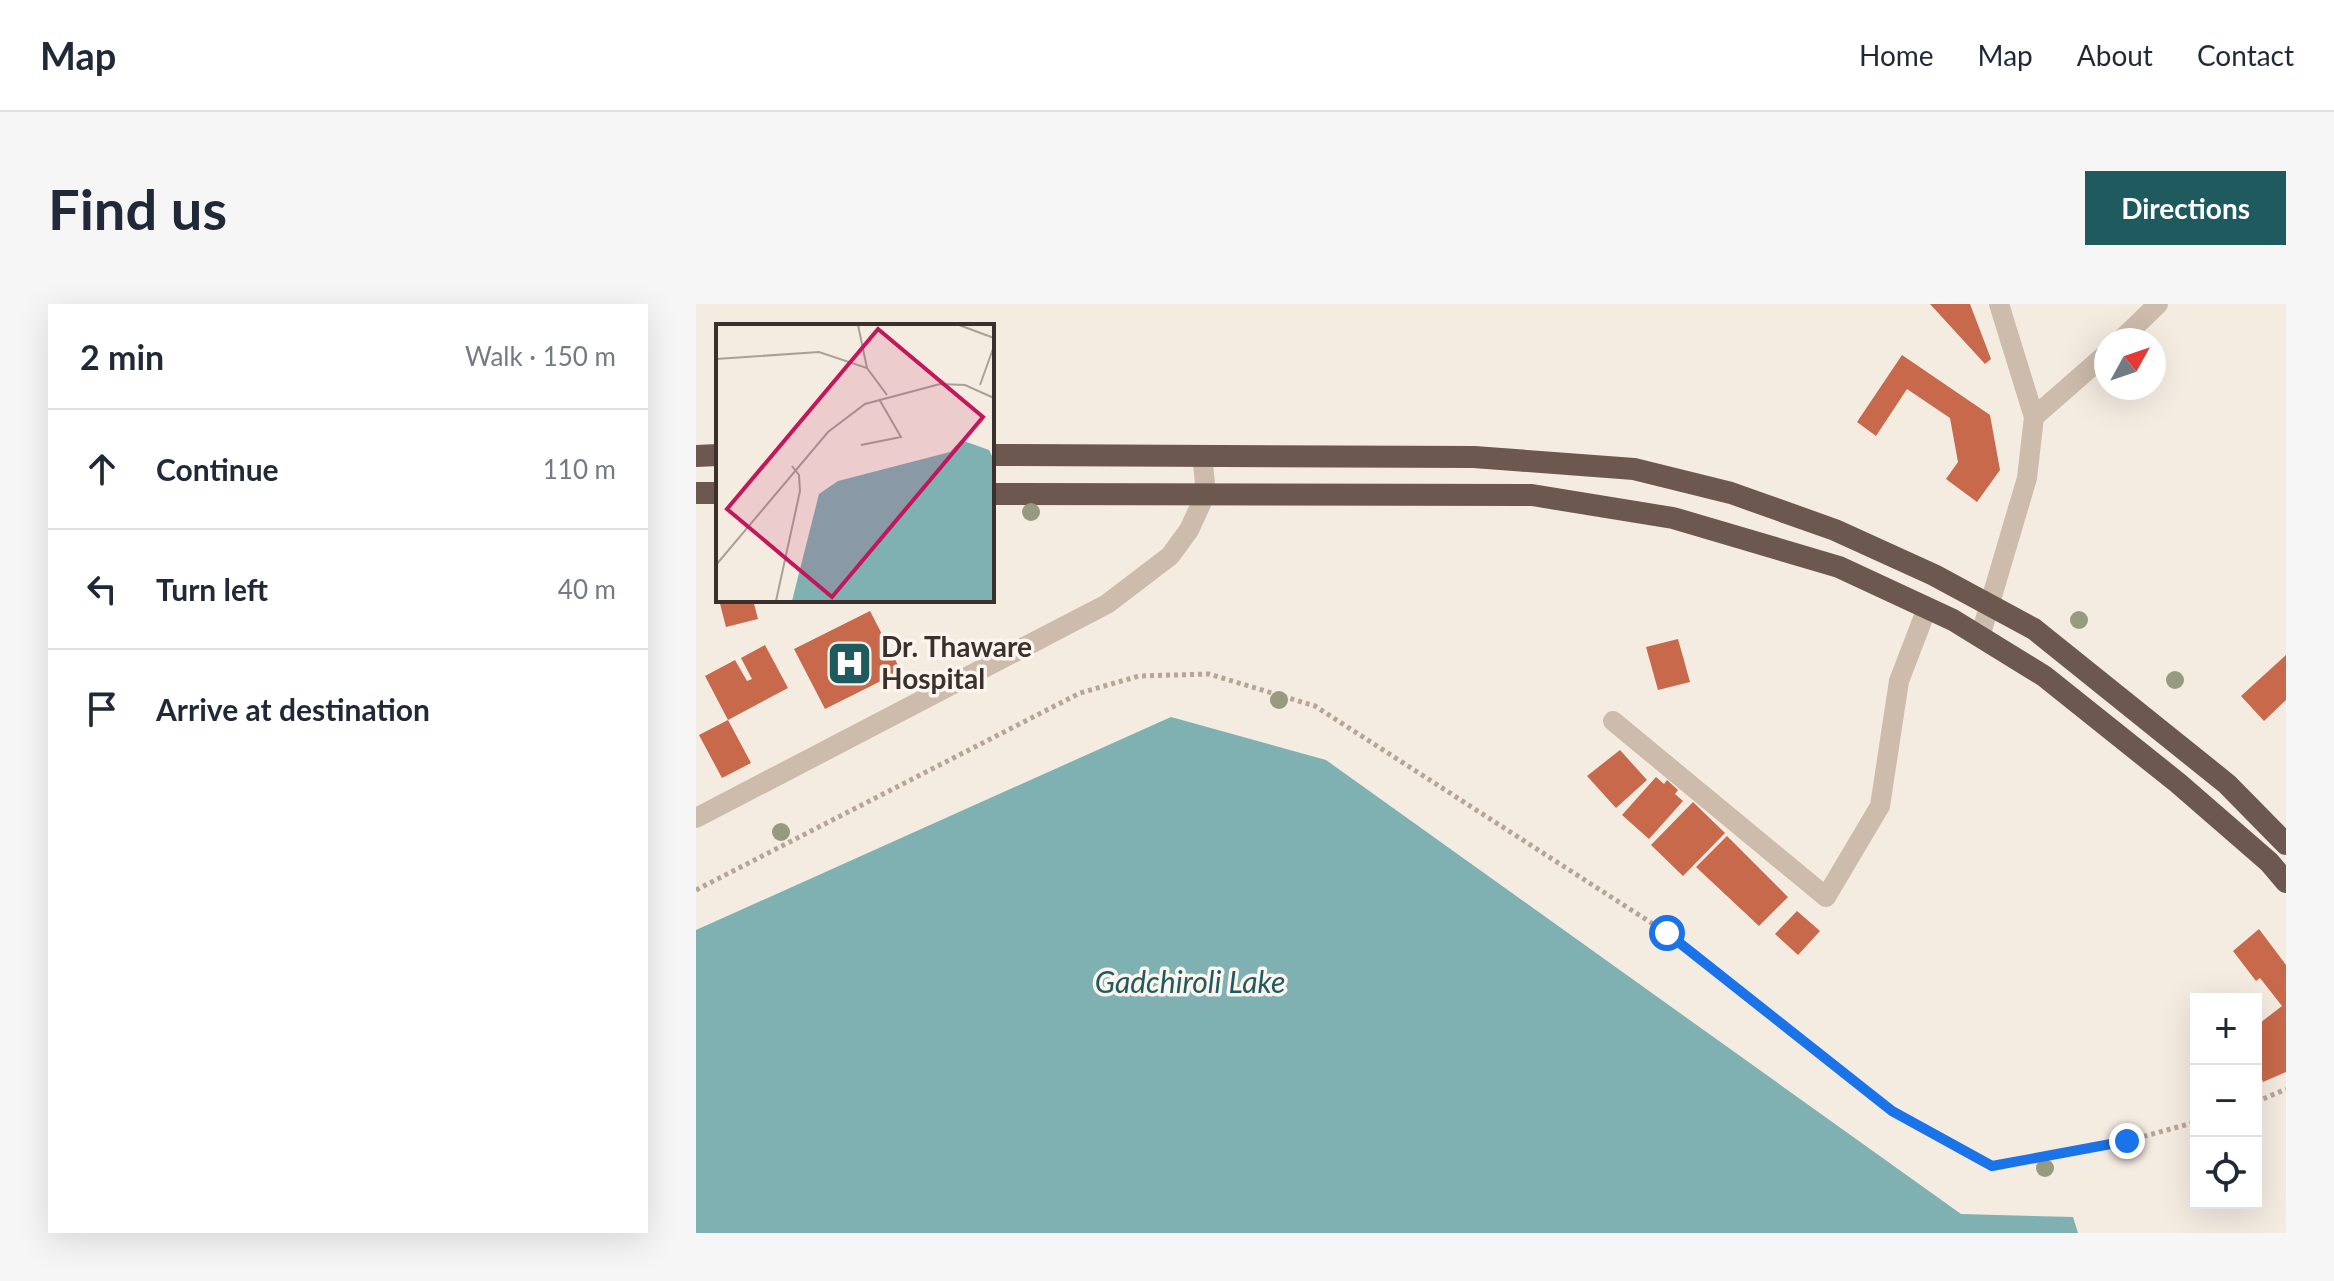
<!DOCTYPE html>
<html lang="en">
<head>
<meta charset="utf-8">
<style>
	body { margin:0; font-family:Lato,sans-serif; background:#f6f6f7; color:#1f2937 }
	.controls { position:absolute; right:24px; bottom:24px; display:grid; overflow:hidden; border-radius:0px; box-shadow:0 8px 32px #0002 }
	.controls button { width:72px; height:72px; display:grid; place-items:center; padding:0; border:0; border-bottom:2px solid #e0e1e3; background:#fff; color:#1f2937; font:40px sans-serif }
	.compass { position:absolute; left:1398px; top:24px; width:72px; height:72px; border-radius:50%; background:#fff; box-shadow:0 8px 32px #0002; rotate:50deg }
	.stop { position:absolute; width:24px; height:24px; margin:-18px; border:6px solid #1a73e8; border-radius:50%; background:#fff }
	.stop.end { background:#1a73e8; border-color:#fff; box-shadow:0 2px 8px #0008 }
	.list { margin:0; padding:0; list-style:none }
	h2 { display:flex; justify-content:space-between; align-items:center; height:104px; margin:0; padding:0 32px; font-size:34px }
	h2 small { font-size:26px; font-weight:400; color:#747a83 }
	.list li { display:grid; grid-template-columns:52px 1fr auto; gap:24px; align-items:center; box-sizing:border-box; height:120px; padding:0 32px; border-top:2px solid #e0e1e3 }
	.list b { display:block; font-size:30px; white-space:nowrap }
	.list em { font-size:26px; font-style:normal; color:#747a83 }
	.icon { flex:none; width:44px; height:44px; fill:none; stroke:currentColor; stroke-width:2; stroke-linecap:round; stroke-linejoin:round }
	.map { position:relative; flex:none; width:1590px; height:929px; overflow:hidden; border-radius:0px }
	header { display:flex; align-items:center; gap:48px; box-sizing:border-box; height:112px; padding:0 40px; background:#fff; border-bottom:2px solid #e0e1e3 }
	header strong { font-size:38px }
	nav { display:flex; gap:44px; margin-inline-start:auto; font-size:28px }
	.intro { display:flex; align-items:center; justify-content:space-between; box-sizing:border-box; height:192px; padding:0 48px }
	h1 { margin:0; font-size:56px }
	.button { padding:20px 36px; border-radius:0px; background:#1f5a5e; color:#fff; font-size:28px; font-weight:700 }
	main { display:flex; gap:48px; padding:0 48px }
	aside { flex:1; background:#fff; border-radius:0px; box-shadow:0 8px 32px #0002 }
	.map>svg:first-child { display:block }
	.water { fill:#7fb0b2 }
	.building { fill:#c8694b }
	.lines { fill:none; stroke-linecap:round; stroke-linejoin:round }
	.path { stroke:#b9a596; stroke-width:5; stroke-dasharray:4 4; stroke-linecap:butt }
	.minor { stroke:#cdbbac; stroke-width:20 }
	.tertiary { stroke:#cdbbac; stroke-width:20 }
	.trunk { stroke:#6c584f; stroke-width:22 }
	.tree { fill:#969b7f }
	.route { stroke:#1a73e8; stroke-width:10 }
	.labels { text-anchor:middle; stroke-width:7; stroke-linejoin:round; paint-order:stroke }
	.poi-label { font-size:28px; font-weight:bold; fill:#3b302b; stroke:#fbf5ee; text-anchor:start }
	.water-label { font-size:30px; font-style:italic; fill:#1f5a5e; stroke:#fbf5ee }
	.inset-road { fill:none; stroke:#aaa098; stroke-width:2 }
	.view { fill:#c2185b; fill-opacity:0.15; stroke:#c2185b; stroke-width:4 }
	.inset-edge { fill:none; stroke:#3b302b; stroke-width:4 }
</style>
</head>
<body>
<header>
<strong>Map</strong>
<nav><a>Home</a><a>Map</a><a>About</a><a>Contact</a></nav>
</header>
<div class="intro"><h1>Find us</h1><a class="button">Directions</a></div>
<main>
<aside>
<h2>2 min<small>Walk · 150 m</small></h2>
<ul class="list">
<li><svg class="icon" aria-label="ahead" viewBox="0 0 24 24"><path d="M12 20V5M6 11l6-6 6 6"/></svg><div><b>Continue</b></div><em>110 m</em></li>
<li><svg class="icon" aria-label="left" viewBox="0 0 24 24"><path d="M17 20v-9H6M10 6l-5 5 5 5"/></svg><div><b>Turn left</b></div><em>40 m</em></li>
<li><svg class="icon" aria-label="arrive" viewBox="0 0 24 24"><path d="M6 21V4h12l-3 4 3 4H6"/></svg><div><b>Arrive at destination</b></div></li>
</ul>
</aside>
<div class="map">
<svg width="1590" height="929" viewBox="0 0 1590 929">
	<rect width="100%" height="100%" fill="#f4ebe1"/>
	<path class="water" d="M475,413L630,456L1265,910L1377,913L1382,929H0V626Z"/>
	<path class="building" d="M1234,0H1274L1295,55L1289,60Z
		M1206,51L1294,111L1304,166L1281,198L1250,175L1262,158L1254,114L1211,85L1180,132L1161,118Z
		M23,296H57L62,315L30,323Z
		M174,307L205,367L129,405L98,345Z
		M982,335L994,378L962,386L950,343Z
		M69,341L92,384L32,416L55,459L26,474L3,431L32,416L9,372L39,356L51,377L56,375L45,354Z
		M1590,351V396L1568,417L1545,392Z
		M924,446L951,476L920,504L891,472Z
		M960,473L968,480L971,476L982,486L979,490L987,497L953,535L926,511Z
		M997,498L1029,529L987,572L955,541Z
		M1031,532L1092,593L1063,622L1000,563Z
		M1101,607L1124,627L1102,651L1079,630Z
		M1563,625L1590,661V768L1567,778L1560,758V722L1586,702L1564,674L1560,677L1537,647Z"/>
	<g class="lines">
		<path class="path" d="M0,586L384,389L443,372L513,370L619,402L971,629L1196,807L1296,862L1431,837L1500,818
			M1560,798L1590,785"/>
		<path class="minor" d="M1425,36L1462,0
			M1338,113L1410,50
			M917,417L1130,593L1184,502L1203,377L1231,304
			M0,514L411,300L474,252L493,226L510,189L506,151"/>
		<path class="tertiary" d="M1284,333L1331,174L1338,113L1303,0"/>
		<path class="trunk" d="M296,151L778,153L938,165L1035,189L1139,226L1238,271L1338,325L1531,480L1590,540
			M0,152L22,151
			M0,189H22
			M296,190L836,191L977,214L1143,263L1257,316L1348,372L1482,479L1573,558L1590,578"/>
	</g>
	<g class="tree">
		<circle cx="335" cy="208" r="9"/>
		<circle cx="1383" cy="316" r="9"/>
		<circle cx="1479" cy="376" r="9"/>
		<circle cx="583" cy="396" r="9"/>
		<circle cx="85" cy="528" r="9"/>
		<circle cx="1349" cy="864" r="9"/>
	</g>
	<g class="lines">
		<path class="route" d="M971,629L1196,807L1296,862L1431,837"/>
	</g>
	<defs>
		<symbol id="hospital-square" viewBox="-11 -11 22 22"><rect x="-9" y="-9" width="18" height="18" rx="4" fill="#1f5a5e" stroke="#fbf5ee"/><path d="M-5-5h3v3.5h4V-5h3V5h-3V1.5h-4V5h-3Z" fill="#fff"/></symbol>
	</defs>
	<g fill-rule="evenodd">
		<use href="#hospital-square" x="128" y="334" width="51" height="51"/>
	</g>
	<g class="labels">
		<g class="poi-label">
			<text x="185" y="353">Dr. Thaware<tspan x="185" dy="32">Hospital</tspan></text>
		</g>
		<g class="water-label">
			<text x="494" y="689">Gadchiroli Lake</text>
		</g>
	</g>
	<g transform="translate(20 20)">
		<rect width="278" height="278" fill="#f4ebe1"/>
		<path d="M245,116L273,126L278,136V277H76L103,170L122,157L234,128Z" fill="#7fb0b2"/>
		<path class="inset-road" d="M142,1L151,44M243,1L278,14M0,35L103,28L151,44L171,71M264,61L278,22M145,121L185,113L163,75M0,241L112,108L149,80L224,60L249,61L278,74M60,277L84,167L83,151L76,142"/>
		<path class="view" d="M162,5L267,93L116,273L11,185Z"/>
		<rect width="278" height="278" class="inset-edge"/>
	</g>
</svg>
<div class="controls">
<button>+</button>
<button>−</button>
<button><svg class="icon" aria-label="locate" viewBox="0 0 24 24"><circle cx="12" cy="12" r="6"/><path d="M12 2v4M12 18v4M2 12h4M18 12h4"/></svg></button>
</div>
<svg class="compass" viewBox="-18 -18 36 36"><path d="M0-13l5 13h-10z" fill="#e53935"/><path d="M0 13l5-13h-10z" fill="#747a83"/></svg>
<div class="stop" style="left:971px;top:629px"></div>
<div class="stop end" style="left:1431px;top:837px"></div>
</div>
</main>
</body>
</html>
